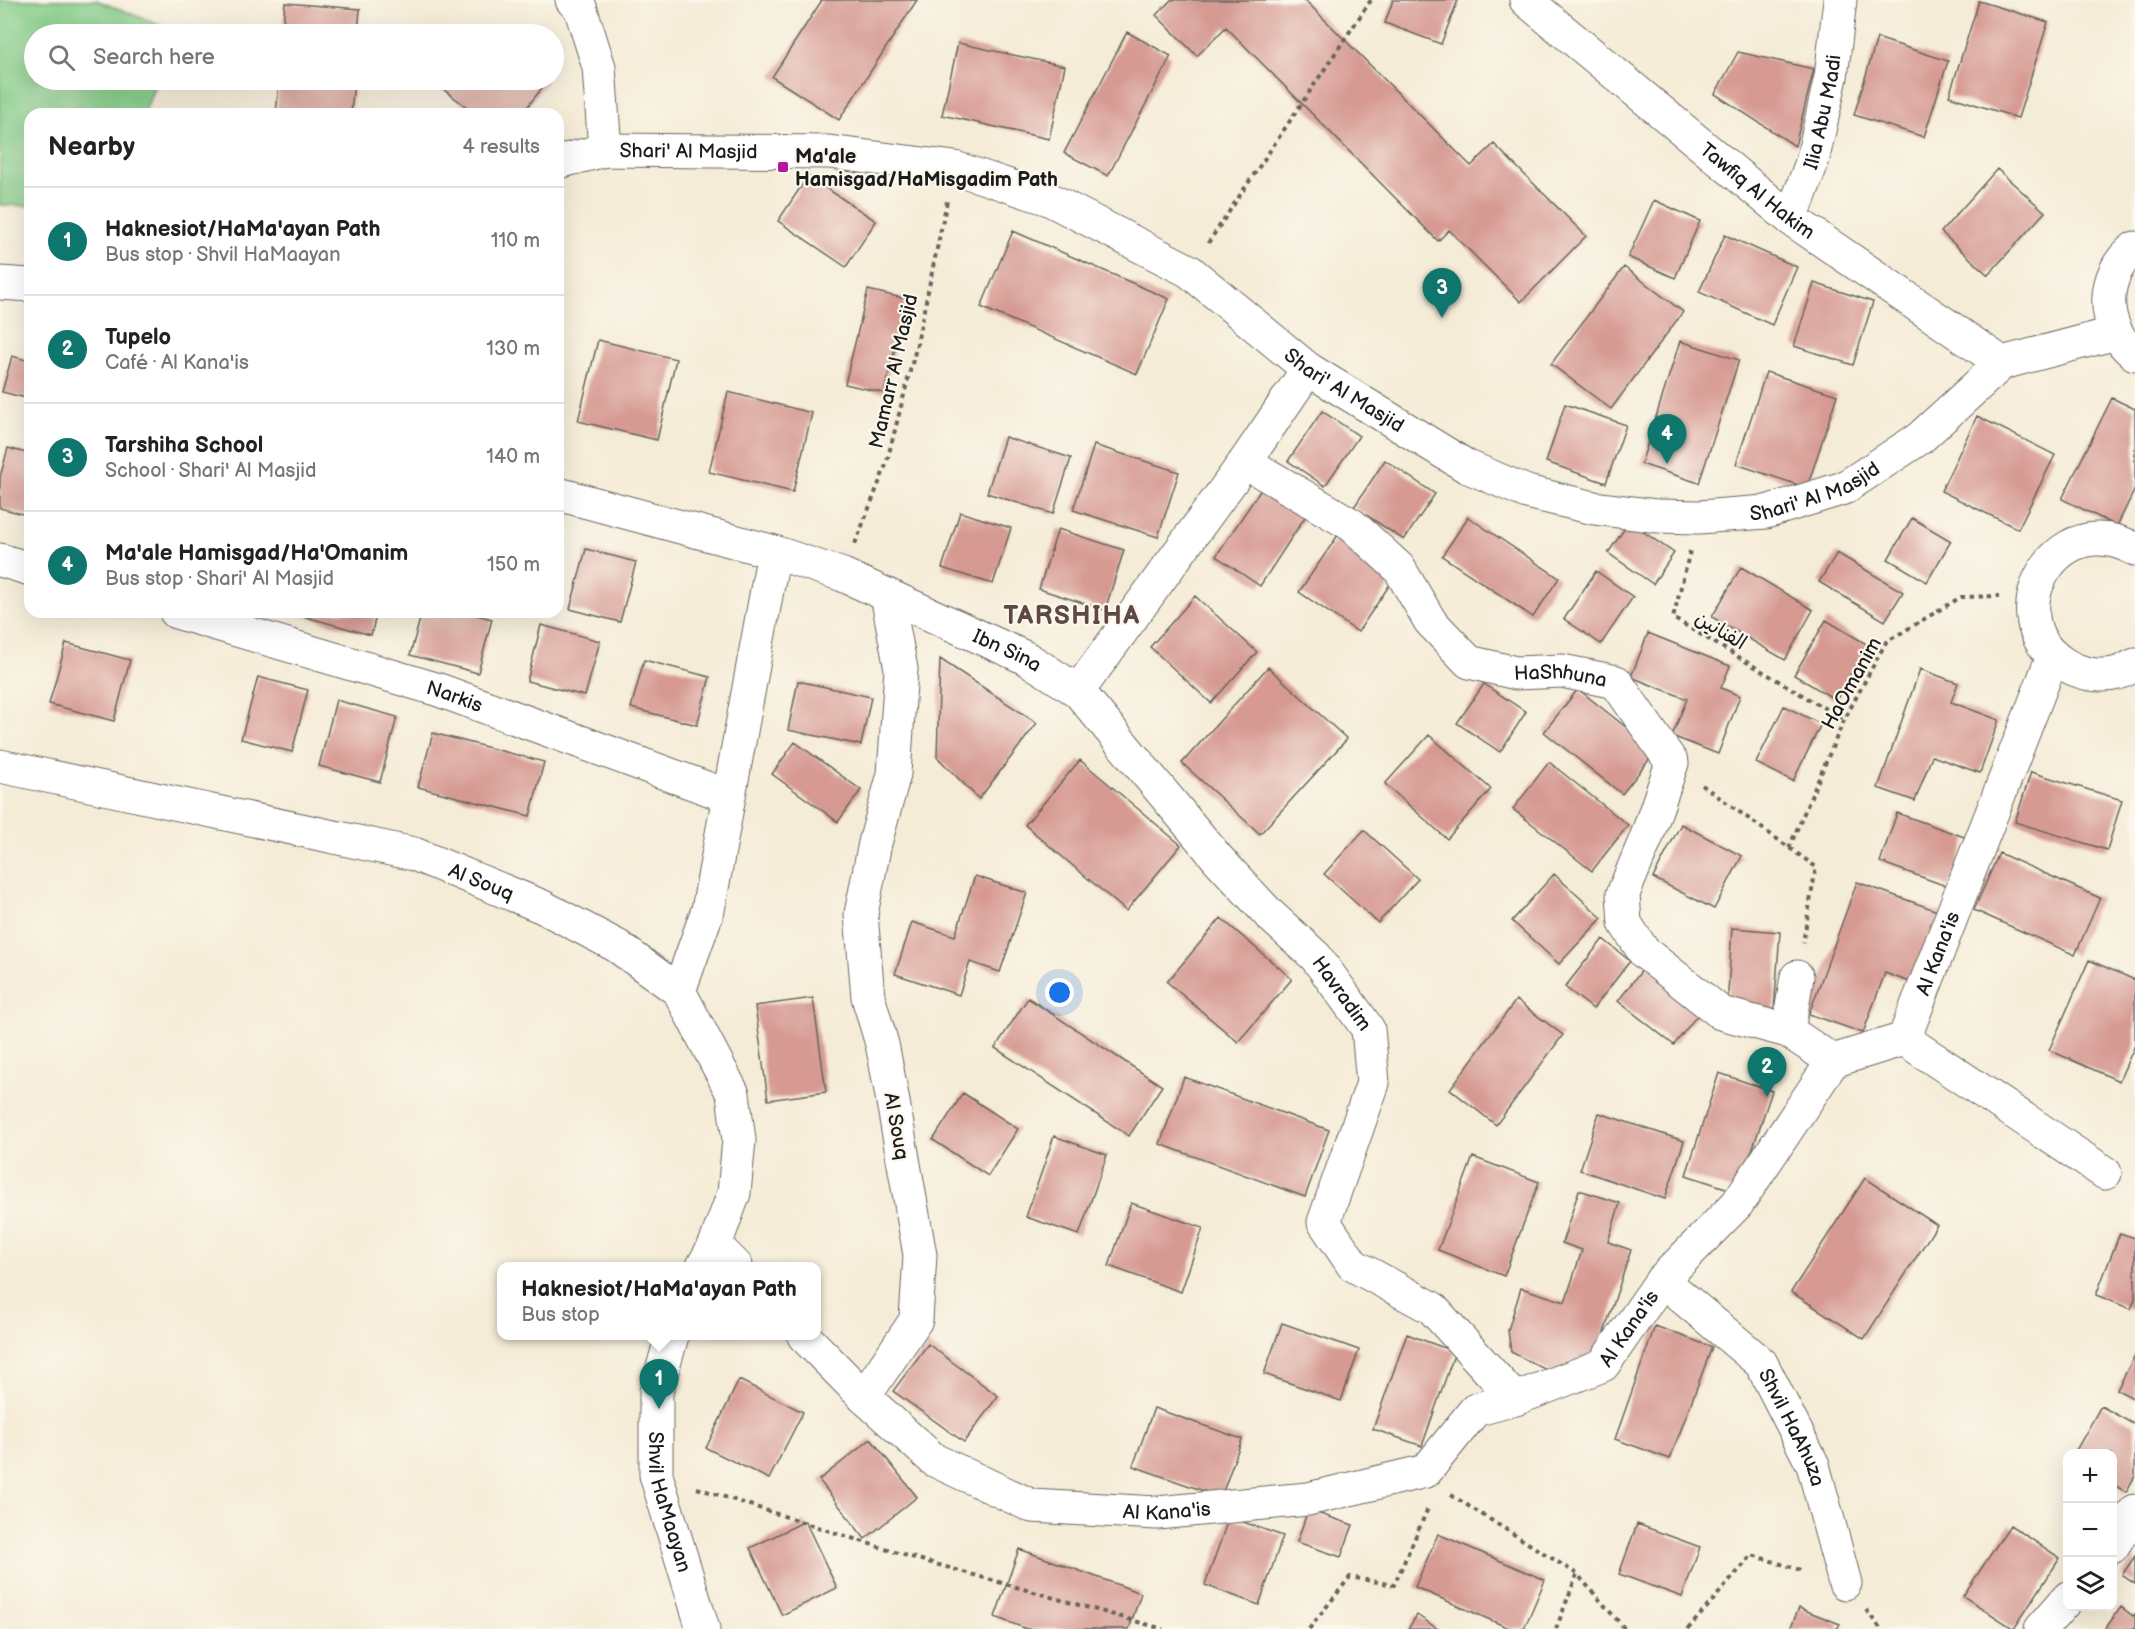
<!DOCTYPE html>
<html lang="en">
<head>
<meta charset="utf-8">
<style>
	body { margin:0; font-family:"Balsamiq Sans","Playpen Sans Arabic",sans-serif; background:#f2f2f2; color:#222 }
	.controls { position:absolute; right:18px; bottom:18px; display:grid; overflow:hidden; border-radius:12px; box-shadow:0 6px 24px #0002 }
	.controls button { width:54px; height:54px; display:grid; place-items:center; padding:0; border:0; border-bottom:2px solid #e0e0e0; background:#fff; color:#222; font:30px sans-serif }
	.you { position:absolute; left:1060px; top:993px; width:21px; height:21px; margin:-15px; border:4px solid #fff; border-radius:50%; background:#1a73e8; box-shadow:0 0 0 9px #1a73e833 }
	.badge { display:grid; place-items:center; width:39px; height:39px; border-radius:50%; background:#0f766e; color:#fff; font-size:20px; font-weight:700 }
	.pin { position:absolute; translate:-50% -50px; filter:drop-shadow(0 2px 3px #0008) }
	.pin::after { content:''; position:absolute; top:32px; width:21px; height:18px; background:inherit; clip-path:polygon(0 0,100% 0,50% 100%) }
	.popup { position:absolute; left:497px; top:1262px; width:324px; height:78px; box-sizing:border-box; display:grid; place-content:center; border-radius:12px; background:#fff; filter:drop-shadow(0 2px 4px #0005); font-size:20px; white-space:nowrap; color:#767676 }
	.popup b { font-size:22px; color:#222 }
	.popup::after { content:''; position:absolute; left:50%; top:100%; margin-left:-12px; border:12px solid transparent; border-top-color:#fff }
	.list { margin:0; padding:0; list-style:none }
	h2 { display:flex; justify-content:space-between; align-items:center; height:78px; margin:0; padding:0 24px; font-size:26px }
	h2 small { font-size:20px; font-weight:400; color:#767676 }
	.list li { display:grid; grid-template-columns:39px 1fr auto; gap:18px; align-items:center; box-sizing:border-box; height:108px; padding:0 24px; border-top:2px solid #e0e0e0 }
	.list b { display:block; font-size:22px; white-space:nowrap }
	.list p { margin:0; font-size:20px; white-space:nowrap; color:#767676 }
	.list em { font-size:20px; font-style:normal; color:#767676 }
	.icon { flex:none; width:33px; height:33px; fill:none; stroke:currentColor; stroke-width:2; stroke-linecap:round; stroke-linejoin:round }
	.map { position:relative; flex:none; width:2135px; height:1629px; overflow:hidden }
	.search { position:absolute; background:#fff; box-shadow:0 6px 24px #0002; left:24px; top:24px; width:540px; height:66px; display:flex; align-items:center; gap:15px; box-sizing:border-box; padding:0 21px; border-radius:33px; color:#767676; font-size:22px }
	.panel { position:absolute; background:#fff; box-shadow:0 6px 24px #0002; left:24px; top:108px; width:540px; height:510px; border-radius:18px }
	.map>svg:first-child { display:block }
	.green { fill:#84cc88; stroke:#507452; stroke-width:1.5 }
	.building { fill:#d69a92 }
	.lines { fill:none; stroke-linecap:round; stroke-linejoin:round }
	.street-casing { stroke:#68655d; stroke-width:35 }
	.secondary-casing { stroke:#68655d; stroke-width:35 }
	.path { stroke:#68655d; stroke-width:4; stroke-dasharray:4.5 4.5; stroke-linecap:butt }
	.street { stroke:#fff; stroke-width:33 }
	.secondary { stroke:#fff; stroke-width:33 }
	.poi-dot { fill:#b5179e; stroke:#fbf7ec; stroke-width:2 }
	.labels { text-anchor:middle; stroke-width:4.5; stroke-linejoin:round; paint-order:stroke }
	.street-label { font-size:20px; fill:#1c1c1c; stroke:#fbf7ec }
	.poi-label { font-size:20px; font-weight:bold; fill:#1c1c1c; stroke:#fbf7ec; text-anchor:start }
	.district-label { font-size:26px; font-weight:bold; letter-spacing:1.5px; fill:#5d4845; stroke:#fbf7ec }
</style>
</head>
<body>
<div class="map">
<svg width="2135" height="1629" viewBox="0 0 2135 1629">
	<rect width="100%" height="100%" fill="#fbf7ec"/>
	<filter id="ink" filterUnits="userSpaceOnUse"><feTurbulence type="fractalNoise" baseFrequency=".0167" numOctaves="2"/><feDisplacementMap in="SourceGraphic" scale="12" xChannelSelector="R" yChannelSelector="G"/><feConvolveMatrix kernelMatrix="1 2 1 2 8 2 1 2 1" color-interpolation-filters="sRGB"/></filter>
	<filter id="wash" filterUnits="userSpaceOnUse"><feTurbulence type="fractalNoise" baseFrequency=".008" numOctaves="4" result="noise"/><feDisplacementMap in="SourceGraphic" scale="24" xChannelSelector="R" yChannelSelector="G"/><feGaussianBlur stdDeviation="1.35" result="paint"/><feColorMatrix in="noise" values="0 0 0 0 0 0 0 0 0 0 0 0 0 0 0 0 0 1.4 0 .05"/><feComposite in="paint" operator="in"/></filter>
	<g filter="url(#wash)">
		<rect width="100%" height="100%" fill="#f5ecd7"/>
		<path class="green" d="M0,0H96L175,31L174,34H34V80H157L144,114H30V206L0,205Z"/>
		<g id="blocks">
			<path class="building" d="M822,0H917L839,120L772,77Z
				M1171,0H1305L1471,166L1494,144L1586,236L1521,302L1449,230L1438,241L1226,27L1197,56L1156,15Z
				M1393,0H1458L1441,44L1385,23Z
				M1979,1L2048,22L2018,118L1949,96Z
				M285,3L360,9L358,34H282Z
				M483,27L493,34H478Z
				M1127,32L1171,56L1108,176L1064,153Z
				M1877,38L1948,61L1924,137L1854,115Z
				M958,43L1065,66L1049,139L942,115Z
				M1738,52L1814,69L1795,146L1715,94Z
				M279,80H354L351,114H276Z
				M443,80H548L522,114H476L439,86Z
				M1997,169L2045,212L1988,275L1941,232Z
				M808,176L876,221L846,267L778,221Z
				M1654,200L1700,221L1675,278L1628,257Z
				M1013,231L1169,299L1137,374L981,307Z
				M1725,235L1797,267L1772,325L1699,292Z
				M1624,267L1683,312L1611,409L1551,364Z
				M1814,283L1873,302L1853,365L1794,346Z
				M868,290L907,299L884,393L845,384Z
				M598,340L676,359L657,440L578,421Z
				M1680,341L1739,360L1699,483L1641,464Z
				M12,356L30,361V399L2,392Z
				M1766,372L1837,395L1807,488L1736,464Z
				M728,392L812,413L793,492L709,472Z
				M2112,398L2135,409V489L2117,526L2062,499Z
				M1565,404L1626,425L1606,483L1546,462Z
				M1322,411L1359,436L1325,486L1288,461Z
				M1977,416L2055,455L2018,529L1941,491Z
				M1005,437L1071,458L1053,514L987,493Z
				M1094,445L1179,472L1158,537L1073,510Z
				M8,448L30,454V516L0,508V477Z
				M1385,460L1435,494L1404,540L1354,507Z
				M1262,488L1305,517L1260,586L1216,556Z
				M960,512L1011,528L993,584L942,568Z
				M1468,517L1559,578L1533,617L1442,556Z
				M1912,518L1951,541L1927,582L1888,559Z
				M1629,522L1674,553L1653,584L1608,553Z
				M1058,529L1124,550L1105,610L1039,589Z
				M1338,535L1397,574L1358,632L1299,592Z
				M586,549L636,562L620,622L570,609Z
				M1837,553L1903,592L1885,621L1819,582Z
				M1741,567L1813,610L1785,660L1712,617Z
				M1596,571L1633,597L1601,644L1564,619Z
				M1195,596L1257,652L1211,703L1150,647Z
				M288,612H377L371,635Z
				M422,612H464L492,619L478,673L410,655Z
				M1826,620L1868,645L1836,700L1794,675Z
				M541,625L600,641L585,696L527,681Z
				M1648,633L1730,666L1721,688L1740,696L1718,754L1672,736L1687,699L1631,677Z
				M66,643L130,660L114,721L49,704Z
				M940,659L1037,723L979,799L937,757Z
				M644,660L710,677L697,725L631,708Z
				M1268,667L1347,739L1260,834L1182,763Z
				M1920,669L1958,683L1951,702L1999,720L1980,773L1932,756L1915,801L1878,788Z
				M258,677L308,690L292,752L241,739Z
				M798,681L871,697L861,745L788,730Z
				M1484,684L1526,712L1500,752L1457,723Z
				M1578,689L1656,751L1622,794L1544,732Z
				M336,700L397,717L380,782L319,766Z
				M1784,706L1821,724L1793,781L1756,763Z
				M433,733L544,762L530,816L418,787Z
				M1429,735L1491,789L1447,839L1385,784Z
				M795,742L861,790L838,822L772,774Z
				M1080,760L1181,845L1126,911L1025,825Z
				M1549,762L1628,825L1592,871L1513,809Z
				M2031,772L2122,800L2107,850L2015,822Z
				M1897,813L1967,838L1949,887L1880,862Z
				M1681,824L1742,856L1714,909L1653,878Z
				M1364,830L1418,879L1378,923L1324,874Z
				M1999,853L2100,898L2075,955L1974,910Z
				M1554,874L1602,918L1559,964L1512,921Z
				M975,876L1027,893L1000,972L970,962L959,995L895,974L912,922L955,936Z
				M1857,882L1943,913L1918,985L1885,973L1863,1033L1809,1014Z
				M1221,918L1292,979L1238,1042L1167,982Z
				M1732,928L1780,932L1774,1011L1727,1008Z
				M1603,939L1630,961L1593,1009L1565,987Z
				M2089,960L2135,980V1045L2119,1081L2049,1050Z
				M1646,965L1702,1009L1674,1045L1618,1001Z
				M813,998L826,1092L768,1100L755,1006Z
				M1028,998L1162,1086L1129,1136L995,1048Z
				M1516,1000L1563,1035L1496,1125L1450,1089Z
				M1719,1073L1772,1091L1738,1192L1686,1175Z
				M1184,1077L1329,1130L1305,1197L1160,1144Z
				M963,1093L1018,1129L988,1176L933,1140Z
				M1599,1113L1684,1141L1665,1199L1580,1170Z
				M1054,1136L1107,1155L1079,1235L1026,1217Z
				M1473,1157L1539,1182L1504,1276L1438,1250Z
				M1865,1178L1937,1225L1864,1339L1791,1292Z
				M1579,1190L1620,1203L1608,1242L1631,1250L1595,1360L1556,1375L1511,1352L1508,1330L1521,1288L1565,1302L1582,1250L1562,1243Z
				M1131,1203L1203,1228L1181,1292L1109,1266Z
				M2120,1233L2135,1238V1299L2131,1309L2096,1295Z
				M1282,1323L1359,1350L1341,1401L1264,1374Z
				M1655,1326L1712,1347L1670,1459L1615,1439Z
				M1407,1334L1455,1352L1422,1446L1373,1429Z
				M928,1344L998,1396L964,1442L893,1391Z
				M2135,1355V1399L2117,1390Z
				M739,1380L803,1412L769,1479L706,1448Z
				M2101,1406L2135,1425V1476L2126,1492L2112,1484V1454H2074Z
				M1154,1408L1242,1439L1221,1497L1133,1466Z
				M871,1439L917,1497L865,1539L819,1480Z
				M1308,1510L1353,1525L1341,1557L1297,1542Z
				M1229,1517L1283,1536L1259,1605L1205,1585Z
				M805,1521L837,1588L782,1615L750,1548Z
				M1637,1524L1700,1547L1682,1597L1619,1574Z
				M2010,1525L2060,1558L2014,1629L1963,1596Z
				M1438,1534L1545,1580L1524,1629H1511L1415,1587Z
				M1019,1549L1141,1593L1129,1629H1027L995,1617Z
				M2135,1556V1584L2122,1575Z
				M2121,1607L2133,1616L2135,1614V1629H2105Z
				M1799,1608L1840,1624L1837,1629H1790Z
				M1417,1615L1438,1629H1408Z"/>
		</g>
	</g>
	<g filter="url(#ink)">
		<use href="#blocks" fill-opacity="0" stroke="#68655d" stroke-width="1.5"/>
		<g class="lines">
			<defs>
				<g id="street">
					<path d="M572,0L580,7L599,67L605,150"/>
					<path id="s1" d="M1526,0L1791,219L2002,363"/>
					<path id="s2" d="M1791,219L1812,162L1831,77L1840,0"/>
					<path id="s3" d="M1245,462L1352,525L1399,568L1430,621L1469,662L1516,673L1562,671L1616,682L1672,763L1647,836L1623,894L1625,923L1644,952L1721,1013L1788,1031L1833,1061"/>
					<path id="s4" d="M558,494L774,552L843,575L1026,658L1078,691L1245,462L1308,369"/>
					<path d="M0,560L30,569"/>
					<path id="s5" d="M176,612L439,690L728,796"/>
					<path id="s6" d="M1078,691L1218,859L1270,915L1316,957L1368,1029L1373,1083L1324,1222L1353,1265L1432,1308L1515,1399"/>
					<path d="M679,991L708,910L774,552"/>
					<path d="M1788,1031L1797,977"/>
					<path d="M1904,1039L2105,1173"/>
					<path d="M715,1245L736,1266"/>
					<path id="s7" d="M1662,1280L1761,1363L1813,1465L1845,1583"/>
					<path id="s8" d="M804,1336L864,1397L934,1460L1032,1506L1157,1513L1308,1499L1426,1471L1475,1410L1515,1399L1603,1365L1662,1280L1737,1204L1833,1061L1904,1039L2053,656"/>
					<path d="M864,1397L916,1320L920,1255L890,1085L882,1044L868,997L861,914L875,843L894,774L901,669L887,595"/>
				</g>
				<g id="secondary">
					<path id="s9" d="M558,162L605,150L829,152L955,168L1049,199L1189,271L1308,369L1466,466L1527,492L1594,508L1657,516L1699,517L1766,512L1844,488L1920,438L2002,363L2116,333"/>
					<path d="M2135,248C2100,273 2100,329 2135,354"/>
					<path d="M0,283L30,285"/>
					<path d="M2135,549C2122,543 2110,538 2095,539C2057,541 2029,580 2033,617C2037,656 2081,683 2118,673C2124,671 2130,667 2135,665"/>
					<path id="s10" d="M0,766L414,854L543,907L617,946L679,991L733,1094L739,1140L734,1193L715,1245L703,1266"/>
					<path id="s11" d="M672,1336L656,1392V1475L703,1629"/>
					<path d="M2112,1547L2135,1511"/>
					<path d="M2041,1629L2068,1598"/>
				</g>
			</defs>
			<use href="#street" class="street-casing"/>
			<use href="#secondary" class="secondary-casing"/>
			<path class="path" d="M1208,243L1371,0
				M855,544L886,465L916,348L947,201
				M1690,551L1673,618L1844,720
				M1702,785L1816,867L1803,943
				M1789,848L1844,720L1886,642L1961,597L1999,596
				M697,1488L904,1555L1163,1629
				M1451,1495L1577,1574L1625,1629
				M1866,1610L1881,1629
				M1309,1629L1350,1577L1394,1585L1429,1506
				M1556,1629L1577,1574
				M1688,1629L1752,1555L1804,1571"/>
			<use href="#street" class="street"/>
			<use href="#secondary" class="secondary"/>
		</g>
	</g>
	<rect class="poi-dot" x="777" y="161" width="12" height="12" rx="3"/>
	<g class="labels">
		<g class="street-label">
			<text dy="7" stroke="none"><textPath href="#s2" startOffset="112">Ilia Abu Madi</textPath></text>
			<text dy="7" stroke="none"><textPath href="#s9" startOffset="132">Shari' Al Masjid</textPath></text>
			<text dy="7" stroke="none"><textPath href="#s1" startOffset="300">Tawfiq Al Hakim</textPath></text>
			<text transform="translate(893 371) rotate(-77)" y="7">Mamarr Al Masjid</text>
			<text dy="7" stroke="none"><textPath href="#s9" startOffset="852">Shari' Al Masjid</textPath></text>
			<text dy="7" stroke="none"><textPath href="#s9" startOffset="1356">Shari' Al Masjid</textPath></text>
			<text transform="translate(1721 630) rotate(31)" y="7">الفنانين</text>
			<text dy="7" stroke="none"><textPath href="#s4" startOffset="477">Ibn Sina</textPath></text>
			<text dy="7" stroke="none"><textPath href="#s3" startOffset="399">HaShhuna</textPath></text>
			<text transform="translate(1851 683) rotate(-61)" y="7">HaOmanim</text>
			<text dy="7" stroke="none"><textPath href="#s5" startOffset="291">Narkis</textPath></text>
			<text dy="7" stroke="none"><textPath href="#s10" startOffset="496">Al Souq</textPath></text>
			<text dy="7" stroke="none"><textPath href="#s8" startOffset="1449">Al Kana'is</textPath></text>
			<text dy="7" stroke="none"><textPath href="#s6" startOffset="402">Havradim</textPath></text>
			<text transform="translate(897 1126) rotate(80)" y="7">Al Souq</text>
			<text dy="7" stroke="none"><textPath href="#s8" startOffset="945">Al Kana'is</textPath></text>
			<text dy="7" stroke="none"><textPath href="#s7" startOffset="201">Shvil HaAhuza</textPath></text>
			<text dy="7" stroke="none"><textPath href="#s11" startOffset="170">Shvil HaMaayan</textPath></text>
			<text dy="7" stroke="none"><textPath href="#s8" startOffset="423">Al Kana'is</textPath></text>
		</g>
		<g class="poi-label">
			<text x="795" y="163">Ma'ale<tspan x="795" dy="23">Hamisgad/HaMisgadim Path</tspan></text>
		</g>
		<g class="district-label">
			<text x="1072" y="624">TARSHIHA</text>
		</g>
	</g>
</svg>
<div class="controls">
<button>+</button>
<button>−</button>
<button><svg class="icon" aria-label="layers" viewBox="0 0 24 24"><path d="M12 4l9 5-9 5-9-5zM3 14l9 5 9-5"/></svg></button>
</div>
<div class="you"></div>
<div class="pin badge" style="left:659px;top:1409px">1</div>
<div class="popup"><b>Haknesiot/HaMa'ayan Path</b>Bus stop</div>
<div class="pin badge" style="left:1767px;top:1097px">2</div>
<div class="pin badge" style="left:1442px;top:318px">3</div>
<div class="pin badge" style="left:1667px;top:464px">4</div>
<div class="search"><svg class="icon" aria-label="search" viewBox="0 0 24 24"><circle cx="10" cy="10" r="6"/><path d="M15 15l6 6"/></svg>Search here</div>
<section class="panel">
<h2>Nearby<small>4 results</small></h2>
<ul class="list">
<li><span class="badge">1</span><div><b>Haknesiot/HaMa'ayan Path</b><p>Bus stop · Shvil HaMaayan</p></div><em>110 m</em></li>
<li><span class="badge">2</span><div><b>Tupelo</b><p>Café · Al Kana'is</p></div><em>130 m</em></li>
<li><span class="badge">3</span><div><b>Tarshiha School</b><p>School · Shari' Al Masjid</p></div><em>140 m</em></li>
<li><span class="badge">4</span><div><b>Ma'ale Hamisgad/Ha'Omanim</b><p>Bus stop · Shari' Al Masjid</p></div><em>150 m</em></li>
</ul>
</section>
</div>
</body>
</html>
